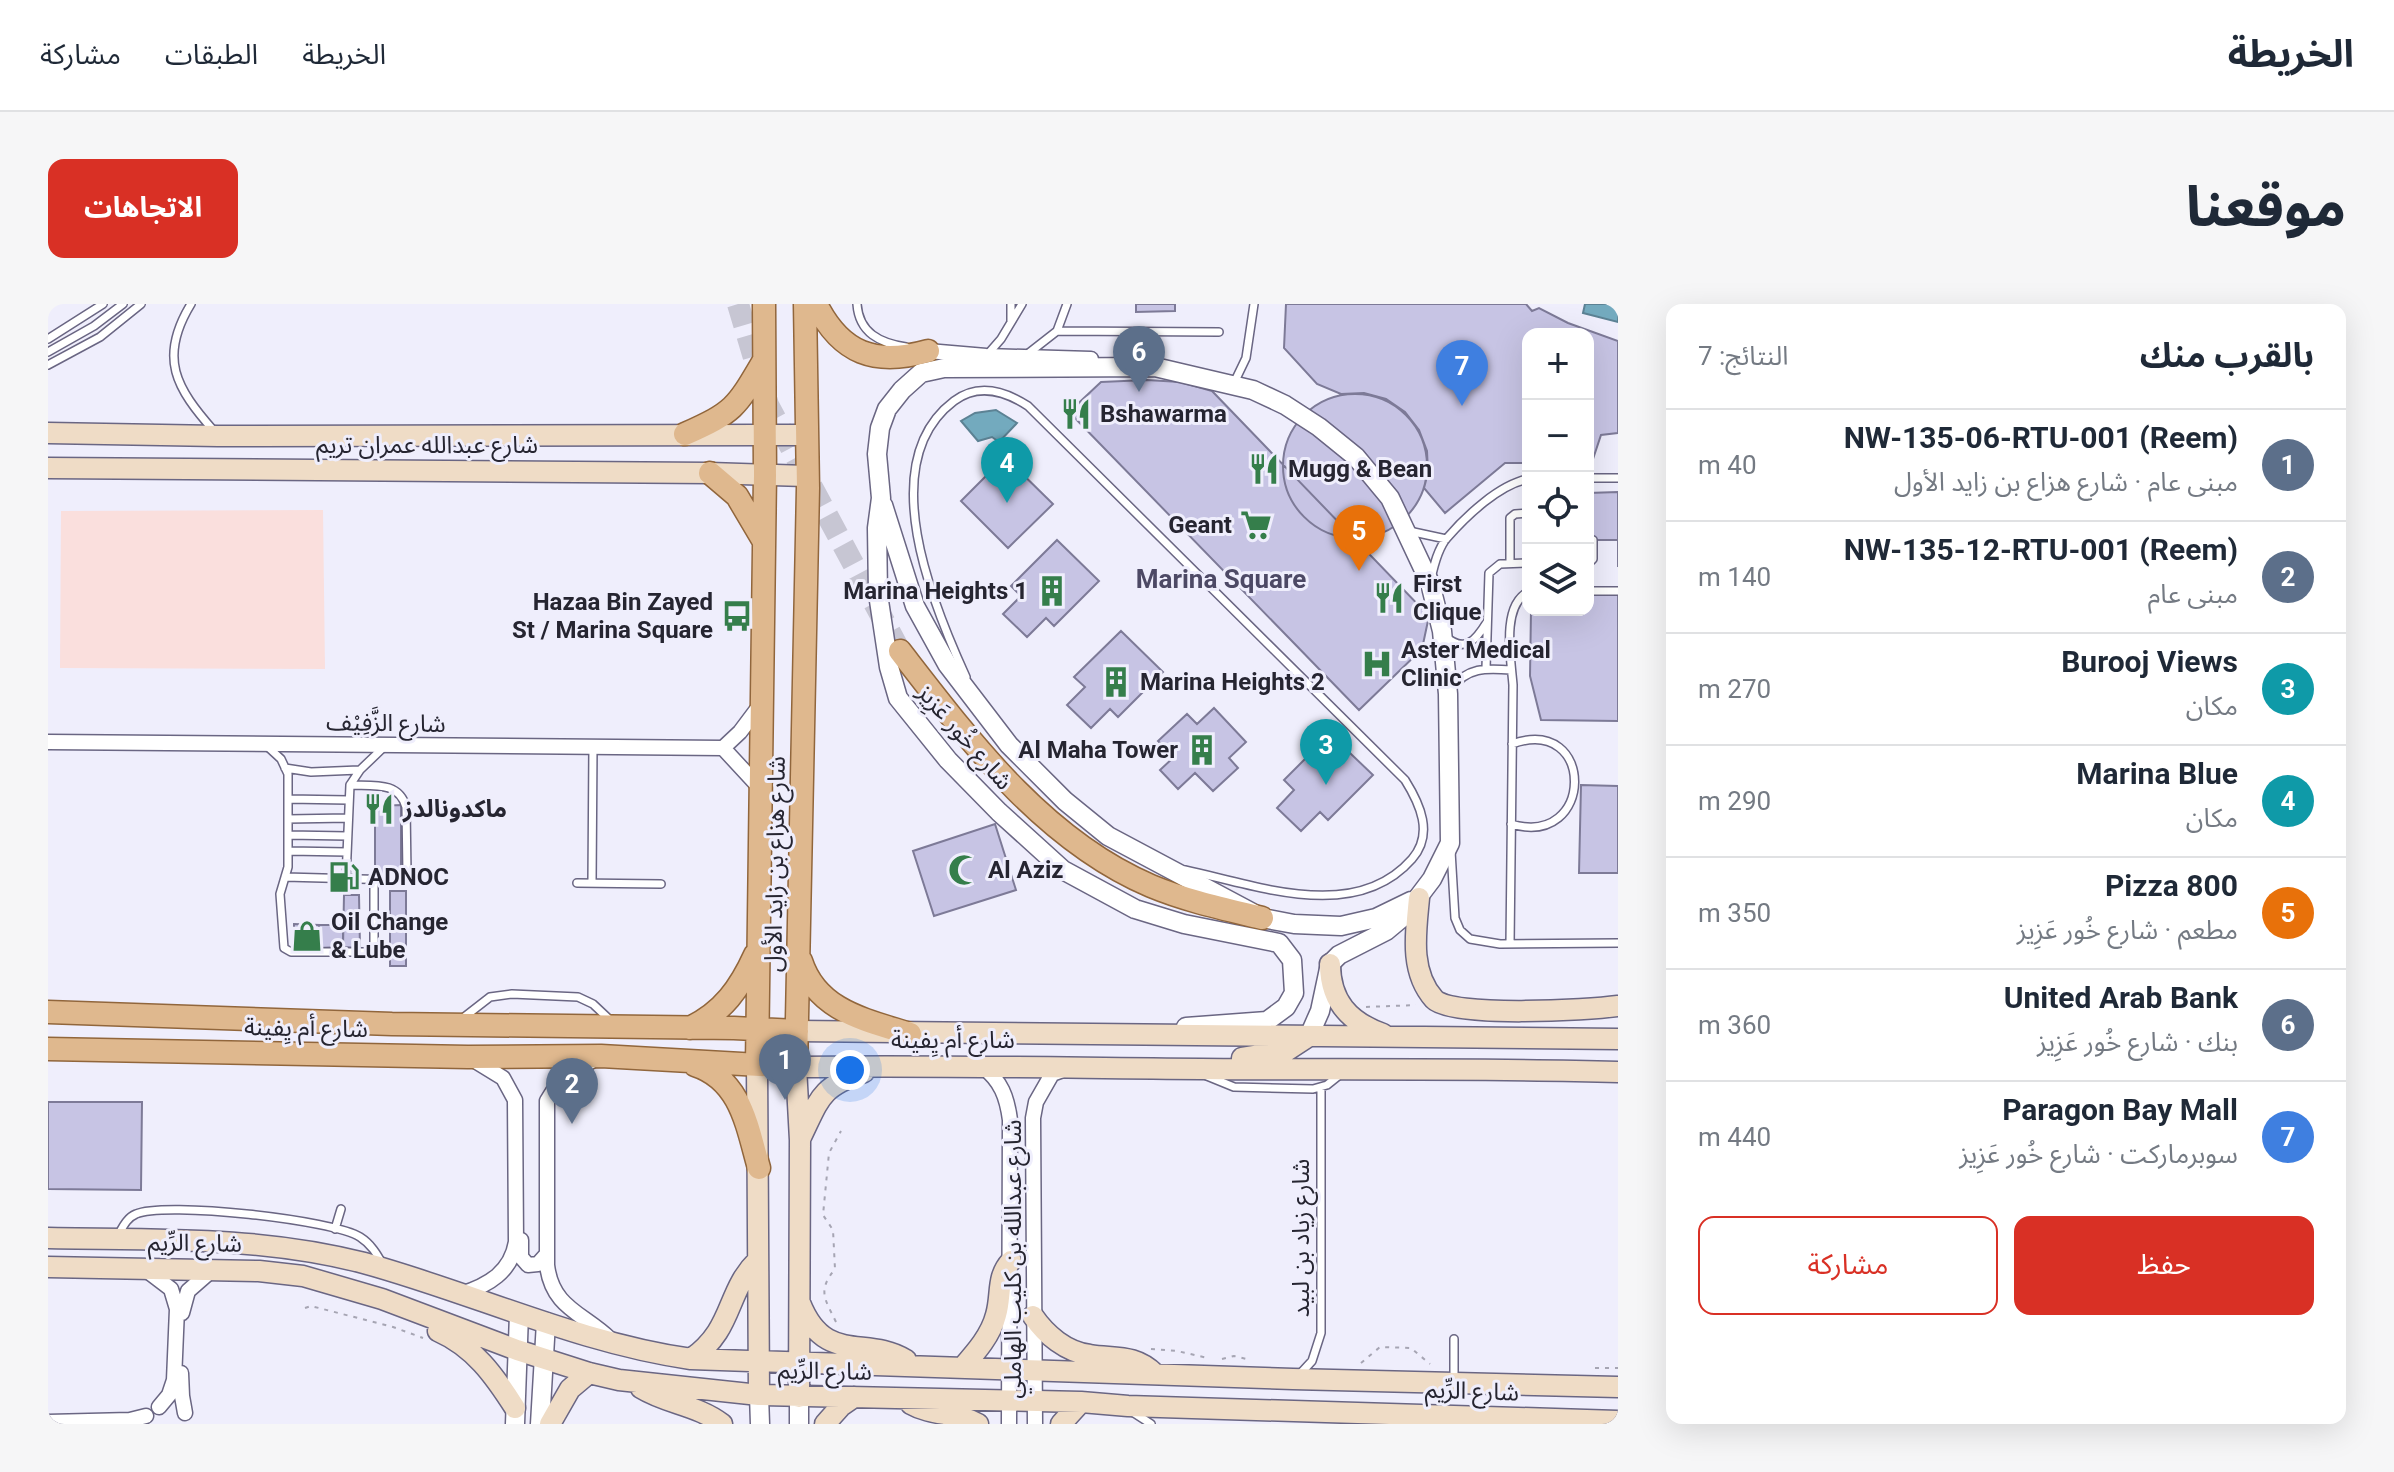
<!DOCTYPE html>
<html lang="ar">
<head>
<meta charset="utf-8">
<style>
	body { margin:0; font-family:Roboto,"Noto Sans Arabic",sans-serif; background:#f6f6f7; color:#1f2937; direction:rtl }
	.controls { position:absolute; right:24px; top:24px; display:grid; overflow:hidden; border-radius:16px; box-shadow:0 8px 32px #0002 }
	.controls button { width:72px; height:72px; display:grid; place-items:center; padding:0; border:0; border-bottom:2px solid #e0e1e3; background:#fff; color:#1f2937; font:40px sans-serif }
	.you { position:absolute; left:802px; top:766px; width:28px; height:28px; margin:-20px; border:6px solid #fff; border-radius:50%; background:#1a73e8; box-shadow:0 0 0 12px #1a73e833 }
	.badge { display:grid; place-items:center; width:52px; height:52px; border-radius:50%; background:#d93025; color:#fff; font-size:26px; font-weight:700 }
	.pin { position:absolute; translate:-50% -66px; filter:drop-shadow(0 2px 4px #0008) }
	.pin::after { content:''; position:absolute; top:42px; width:28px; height:24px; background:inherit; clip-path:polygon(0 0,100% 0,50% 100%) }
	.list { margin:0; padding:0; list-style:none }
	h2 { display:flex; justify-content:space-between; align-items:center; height:104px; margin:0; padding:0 32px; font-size:34px }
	h2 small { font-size:26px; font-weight:400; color:#747a83 }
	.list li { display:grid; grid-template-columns:52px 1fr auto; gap:24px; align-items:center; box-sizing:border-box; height:112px; padding:0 32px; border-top:2px solid #e0e1e3 }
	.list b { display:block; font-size:30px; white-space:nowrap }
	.list p { margin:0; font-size:26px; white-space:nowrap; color:#747a83 }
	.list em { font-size:26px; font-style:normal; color:#747a83 }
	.actions { display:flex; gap:16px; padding:24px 32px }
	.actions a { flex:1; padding:18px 0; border:2px solid #d93025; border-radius:16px; text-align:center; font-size:28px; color:#d93025 }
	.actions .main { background:#d93025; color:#fff }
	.icon { flex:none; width:44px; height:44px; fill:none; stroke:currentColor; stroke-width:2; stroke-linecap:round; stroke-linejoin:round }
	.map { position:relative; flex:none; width:1570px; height:1120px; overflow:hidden; direction:ltr; border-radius:16px }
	header { display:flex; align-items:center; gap:48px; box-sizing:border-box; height:112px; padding:0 40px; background:#fff; border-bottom:2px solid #e0e1e3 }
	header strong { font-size:38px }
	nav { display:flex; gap:44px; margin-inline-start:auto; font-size:28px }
	.intro { display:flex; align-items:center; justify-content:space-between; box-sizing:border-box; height:192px; padding:0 48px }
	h1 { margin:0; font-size:56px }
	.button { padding:20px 36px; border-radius:16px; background:#d93025; color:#fff; font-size:28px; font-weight:700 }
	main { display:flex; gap:48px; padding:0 48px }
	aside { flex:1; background:#fff; border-radius:16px; box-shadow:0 8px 32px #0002 }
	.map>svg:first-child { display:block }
	.industrial { fill:#fadfdd }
	.water { fill:#73aabe; stroke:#5c8294; stroke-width:2 }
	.building { fill:#c7c4e4; stroke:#7d7a97; stroke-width:2 }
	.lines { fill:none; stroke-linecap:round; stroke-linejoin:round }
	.primary-tunnel { stroke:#c7c6d3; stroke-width:22; stroke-dasharray:22 11; stroke-linecap:butt }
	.service-casing { stroke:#6a6683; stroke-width:10 }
	.minor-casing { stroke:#6a6683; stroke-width:17 }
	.tertiary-casing { stroke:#6a6683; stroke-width:21 }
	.secondary-casing { stroke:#6a6683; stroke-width:23 }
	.primary-casing { stroke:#91663c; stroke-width:25 }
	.path { stroke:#a6a5b3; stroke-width:2; stroke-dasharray:4 6; stroke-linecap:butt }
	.service { stroke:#fff; stroke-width:7 }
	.minor { stroke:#fff; stroke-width:14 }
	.tertiary { stroke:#fff; stroke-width:18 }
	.secondary { stroke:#efdcc6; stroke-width:20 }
	.primary { stroke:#dfb88e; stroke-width:22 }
	.labels { text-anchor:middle; stroke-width:6; stroke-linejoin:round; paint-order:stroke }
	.poi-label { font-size:24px; font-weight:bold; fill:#262531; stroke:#efeefc; text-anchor:start }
	.street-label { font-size:24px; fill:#262531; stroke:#efeefc }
	.neighbourhood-label { font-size:26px; font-weight:bold; fill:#4d4965; stroke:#efeefc }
</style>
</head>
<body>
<header>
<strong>الخريطة</strong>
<nav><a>الخريطة</a><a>الطبقات</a><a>مشاركة</a></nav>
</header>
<div class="intro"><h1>موقعنا</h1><a class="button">الاتجاهات</a></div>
<main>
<aside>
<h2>بالقرب منك<small>النتائج: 7</small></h2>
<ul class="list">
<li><span class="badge" style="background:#5c6f8a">1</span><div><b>NW-135-06-RTU-001 (Reem)</b><p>مبنى عام · شارع هزاع بن زايد الأول</p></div><em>40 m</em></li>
<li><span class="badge" style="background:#5c6f8a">2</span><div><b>NW-135-12-RTU-001 (Reem)</b><p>مبنى عام</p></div><em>140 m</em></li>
<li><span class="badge" style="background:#0f9aa8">3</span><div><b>Burooj Views</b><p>مكان</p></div><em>270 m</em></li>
<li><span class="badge" style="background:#0f9aa8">4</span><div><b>Marina Blue</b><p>مكان</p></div><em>290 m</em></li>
<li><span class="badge" style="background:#e8710a">5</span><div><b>800 Pizza</b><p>مطعم · شارع خُور عَزِيز</p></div><em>350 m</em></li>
<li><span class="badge" style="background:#5c6f8a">6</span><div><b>United Arab Bank</b><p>بنك · شارع خُور عَزِيز</p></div><em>360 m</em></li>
<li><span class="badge" style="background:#3f7fe0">7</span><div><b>Paragon Bay Mall</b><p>سوبرماركت · شارع خُور عَزِيز</p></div><em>440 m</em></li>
</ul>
<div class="actions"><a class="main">حفظ</a><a>مشاركة</a></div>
</aside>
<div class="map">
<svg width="1570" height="1120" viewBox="0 0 1570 1120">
	<rect width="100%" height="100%" fill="#efeefc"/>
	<path class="industrial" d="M275,206L277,365L12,364L13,207Z"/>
	<path class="water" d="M1537,0H1570V18L1535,9Z
		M948,106L969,119L951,138L944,133L930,137L913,117L927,109Z"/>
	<path class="building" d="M1088,0H1127V7L1088,8Z
		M1238,0H1478L1484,7L1491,4L1520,19L1570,37V129L1553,131L1543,161H1540V30H1480V159H1457L1397,209L1376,184L1380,169L1379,147L1371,126L1357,108L1338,95L1316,89L1293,90L1269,80L1236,44Z
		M1099,76L1132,78L1164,87L1381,312L1374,345L1311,406L1021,108L1053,78Z
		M1235 162a72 72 0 1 1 144 0a72 72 0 1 1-144 0Z
		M957,153L1005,200L960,244L913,197Z
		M1570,188V263V236H1540V189Z
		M1009,236L1051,277L1006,322L998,314L979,333L955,310L973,292L963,282Z
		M1540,291H1570V417L1493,416L1482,372L1483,306H1540Z
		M1073,327L1115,368L1070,413L1062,405L1043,424L1019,401L1037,383L1026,373Z
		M1166,404L1198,438L1181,454L1190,464L1165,487L1147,469L1130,485L1112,466L1126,453L1110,437L1139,410L1149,420Z
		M1282,430L1325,471L1280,516L1272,508L1253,527L1229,504L1246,486L1236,476Z
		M1533,481L1570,482V569H1531Z
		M353,501V575L327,574V502Z
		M947,520L968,586L886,612L865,547Z
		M342,587H358V662H342Z
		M296,591H311L312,644L295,643Z
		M246,620L271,621L270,644L246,643Z
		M271,621H295V643L270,644Z
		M0,798H94L93,886L0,885Z"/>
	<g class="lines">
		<path class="primary-tunnel" d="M690,0L720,101L852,347"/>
		<defs>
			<path id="service" d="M143,0C110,54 128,84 166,127
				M809,0C811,29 832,39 858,43
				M963,18V0
				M1009,27L1171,28
				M0,35L55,0
				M0,48L46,22L75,0
				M939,51L953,35L974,0
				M977,52L1009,27L1019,0
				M0,61L52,33L93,0
				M1186,79L1198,54L1206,0
				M1540,174H1570
				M1361,227L1398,235
				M1462,259V214L1467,210L1480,209
				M1540,260L1545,255V236
				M1383,275C1386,261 1390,244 1399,234C1419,211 1451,181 1480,175
				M1540,287H1570
				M1397,332C1417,350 1428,336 1439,318
				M1438,364L1441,269L1452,260L1480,259
				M918,373C885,301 825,158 906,97C930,79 957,87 980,102L1357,476C1372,500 1386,530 1364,555C1307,620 1208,581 1137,566
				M1403,385C1419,363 1438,364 1463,366
				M220,443L233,455L240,470V563L232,590L236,644L243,648H317L324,645L326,640V575
				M237,464L263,468L311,466
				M240,495L300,496
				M240,515L300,514
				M1463,520C1547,545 1548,410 1464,440
				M240,531L299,532
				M241,547L299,548
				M1403,547L1407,614L1412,626L1422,635L1452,640L1570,639
				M237,573L349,576L359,569L358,503C351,477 325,482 302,481
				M298,574L302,481L312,466L337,442
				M529,579L613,580
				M544,579L545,442
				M1462,640L1465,381C1463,355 1453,302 1480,288
				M415,714L442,693L464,690L530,693L545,700L562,716
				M1159,772L1186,783L1265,785L1279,781L1294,769
				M287,925L293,905
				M69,933C74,925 78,914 88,910C117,897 286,916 312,933C323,940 329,950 335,961
				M1251,1071L1264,1057L1273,1029V783
				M1406,1077V1035
				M1083,1107L1103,1120"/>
			<path id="minor" d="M880,47L938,52L1043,55
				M0,438L675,444L692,428L713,400
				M675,444L712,484
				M547,755L512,776L499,797V961C504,1004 535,1009 562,1035
				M935,763C953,777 959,793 962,816L961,1120
				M473,936V953L480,961L490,960L499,950
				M98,966L123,985L129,1005L126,1076L121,1091L111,1103
				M413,990C441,981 463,968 468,938L467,796L455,774L424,755
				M134,1009L140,987L164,966
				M133,1069L134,1092L137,1109
				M0,1118L82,1116L98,1112
				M987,1120L985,814L988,798L1004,770L1018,765"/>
			<path id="tertiary" d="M835,201L867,302L899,360L961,441L1017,497L1060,532L1214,614L1246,620L1293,622L1328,614L1363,597
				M1138,723L1219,717L1238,703L1246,689L1244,656L1231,639L1136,620L1087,605L1015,566L951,508L900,456L850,394L841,363L830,290L829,224L833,194L829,150L832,124L839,105L854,86L873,69L896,64L1107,63L1205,86L1237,101L1271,123L1308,153L1342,194L1382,279L1394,327L1400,390L1402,539L1384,575L1356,612L1338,627L1291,651L1282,660L1272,707L1261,732
				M711,1091L712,1120
				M467,1120L471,1010
				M492,1120L498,1018
				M751,1120V1093"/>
			<path id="secondary" d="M0,129L170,132L758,131
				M0,164L662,169L758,172
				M1371,594C1368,627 1361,667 1386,695C1403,714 1541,706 1570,702
				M1282,660C1282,697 1301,718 1335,730
				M749,727L1570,735
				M1194,754L1238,747L1261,732
				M709,760L711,1091
				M753,833C772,794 772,783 816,768
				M0,934C106,936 212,932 316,959C426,989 530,1039 643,1055L1245,1075L1570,1083
				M0,963L211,967L255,972L334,995L469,1046L541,1069L571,1076L711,1091L1033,1098L1080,1102L1570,1117
				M752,999C777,1062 818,1031 858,1056
				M985,1012C998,1031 1018,1048 1042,1051C1067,1055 1087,1050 1107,1070
				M390,1027C426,1043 446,1071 467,1104
				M643,1055C687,1024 677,988 710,956
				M914,1064C928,1048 943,1031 948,1011C954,991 948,973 963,957
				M593,1084C619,1100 649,1101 674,1120
				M751,1093L752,836L748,763C883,761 1018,764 1153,765C1292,766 1431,764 1570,768
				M863,1100C884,1112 909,1108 930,1120
				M502,1120L522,1085L541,1069
				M777,1120L793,1102L806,1093
				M1013,1120L1033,1098"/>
			<path id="primary" d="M768,0C793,50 827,62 880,47
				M637,130C686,108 688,104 715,58
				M662,169L689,192L715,236
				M852,347C921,436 995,536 1103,582C1139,597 1177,605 1214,614
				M753,657C769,707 818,716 862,730
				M0,708L344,720L686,724L749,727
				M642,724C675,708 692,684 707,651
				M0,745L420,753L553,752L748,763L760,184L757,0
				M709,760L717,171L716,0
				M647,761C693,776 699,822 711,864"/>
		</defs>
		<use href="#service" class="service-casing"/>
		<use href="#minor" class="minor-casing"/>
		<use href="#tertiary" class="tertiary-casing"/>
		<use href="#secondary" class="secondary-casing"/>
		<use href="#primary" class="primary-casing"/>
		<path class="path" d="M1318,703L1368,701
			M257,1004L263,1002L345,1023L375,1034
			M788,1018C777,995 769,987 787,965L785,926L775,911L781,849L793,827
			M1103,1045L1129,1047L1160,1054
			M1174,1055L1186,1052L1203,1056
			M1313,1059L1332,1043L1363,1044L1382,1060
			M1547,1064H1570"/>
		<use href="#service" class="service"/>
		<use href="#minor" class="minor"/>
		<use href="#tertiary" class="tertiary"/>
		<use href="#secondary" class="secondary"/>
		<use href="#primary" class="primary"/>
	</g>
	<defs>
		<symbol id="restaurant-bare" viewBox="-9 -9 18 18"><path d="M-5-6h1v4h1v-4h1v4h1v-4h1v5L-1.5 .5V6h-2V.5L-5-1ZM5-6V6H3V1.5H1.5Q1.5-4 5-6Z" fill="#357e4b" stroke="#efeefc" stroke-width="2.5" paint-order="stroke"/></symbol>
		<symbol id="supermarket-bare" viewBox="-9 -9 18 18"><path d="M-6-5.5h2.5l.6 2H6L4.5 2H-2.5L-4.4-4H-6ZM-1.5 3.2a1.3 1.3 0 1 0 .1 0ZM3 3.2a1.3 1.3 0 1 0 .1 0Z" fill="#357e4b" stroke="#efeefc" stroke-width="2.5" paint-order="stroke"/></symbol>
		<symbol id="building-bare" viewBox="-9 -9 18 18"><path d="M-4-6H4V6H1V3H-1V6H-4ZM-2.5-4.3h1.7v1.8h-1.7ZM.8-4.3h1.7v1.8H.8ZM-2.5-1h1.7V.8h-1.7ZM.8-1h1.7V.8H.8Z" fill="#357e4b" stroke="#efeefc" stroke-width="2.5" paint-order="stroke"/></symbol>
		<symbol id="bus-bare" viewBox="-9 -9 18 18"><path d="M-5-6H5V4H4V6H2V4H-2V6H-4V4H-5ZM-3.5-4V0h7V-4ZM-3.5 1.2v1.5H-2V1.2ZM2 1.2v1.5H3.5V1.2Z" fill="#357e4b" stroke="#efeefc" stroke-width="2.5" paint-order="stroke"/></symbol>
		<symbol id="hospital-bare" viewBox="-9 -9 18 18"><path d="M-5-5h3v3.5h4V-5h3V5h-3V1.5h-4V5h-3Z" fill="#357e4b" stroke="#efeefc" stroke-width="2.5" paint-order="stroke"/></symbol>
		<symbol id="mosque-bare" viewBox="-9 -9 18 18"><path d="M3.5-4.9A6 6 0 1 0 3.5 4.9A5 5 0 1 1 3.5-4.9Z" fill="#357e4b" stroke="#efeefc" stroke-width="2.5" paint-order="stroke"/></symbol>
		<symbol id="fuel-bare" viewBox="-9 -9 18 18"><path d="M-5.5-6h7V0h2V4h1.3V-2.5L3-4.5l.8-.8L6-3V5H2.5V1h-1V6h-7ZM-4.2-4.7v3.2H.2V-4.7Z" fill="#357e4b" stroke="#efeefc" stroke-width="2.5" paint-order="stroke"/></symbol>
		<symbol id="shop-bare" viewBox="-9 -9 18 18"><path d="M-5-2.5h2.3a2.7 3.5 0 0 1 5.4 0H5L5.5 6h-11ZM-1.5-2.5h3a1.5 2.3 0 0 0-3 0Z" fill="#357e4b" stroke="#efeefc" stroke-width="2.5" paint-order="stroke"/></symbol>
	</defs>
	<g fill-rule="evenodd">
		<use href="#restaurant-bare" x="1006" y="88" width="44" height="44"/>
		<use href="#restaurant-bare" x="1194" y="143" width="44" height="44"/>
		<use href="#supermarket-bare" x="1186" y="199" width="44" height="44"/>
		<use href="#building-bare" x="982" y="265" width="44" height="44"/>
		<use href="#restaurant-bare" x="1319" y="272" width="44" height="44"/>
		<use href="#bus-bare" x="667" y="290" width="44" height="44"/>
		<use href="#hospital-bare" x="1307" y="338" width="44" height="44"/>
		<use href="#building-bare" x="1046" y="356" width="44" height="44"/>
		<use href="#building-bare" x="1132" y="424" width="44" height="44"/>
		<use href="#restaurant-bare" x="309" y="483" width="44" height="44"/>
		<use href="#mosque-bare" x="894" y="544" width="44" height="44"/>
		<use href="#fuel-bare" x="274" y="551" width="44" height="44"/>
		<use href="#shop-bare" x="237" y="610" width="44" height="44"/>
	</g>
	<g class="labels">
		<g class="poi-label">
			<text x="1052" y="118">Bshawarma</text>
			<text x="1240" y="173">Mugg &amp; Bean</text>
			<text x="1184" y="229" text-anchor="end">Geant</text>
			<text x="1365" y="288">First<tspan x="1365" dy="28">Clique</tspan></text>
			<text x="980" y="295" text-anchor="end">Marina Heights 1</text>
			<text x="665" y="306" text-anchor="end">Hazaa Bin Zayed<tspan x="665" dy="28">St / Marina Square</tspan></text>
			<text x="1353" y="354">Aster Medical<tspan x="1353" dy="28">Clinic</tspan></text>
			<text x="1092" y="386">Marina Heights 2</text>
			<text x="1130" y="454" text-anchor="end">Al Maha Tower</text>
			<text x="355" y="513">ماكدونالدز</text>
			<text x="940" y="574">Al Aziz</text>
			<text x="320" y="581">ADNOC</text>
			<text x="283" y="626">Oil Change<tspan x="283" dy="28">&amp; Lube</tspan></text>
		</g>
		<g class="street-label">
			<text x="379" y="149">شارع عبدالله عمران تريم</text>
			<text transform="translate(338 419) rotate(1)" y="8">شارع الزَّفِيْف</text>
			<text transform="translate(917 433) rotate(49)" y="8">شارع خُور عَزِيز</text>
			<text transform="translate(727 560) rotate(-89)" y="8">شارع هزاع بن زايد الأول</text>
			<text transform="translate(258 724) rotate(1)" y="8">شارع أم يِفينة</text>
			<text x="905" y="744">شارع أم يِفينة</text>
			<text transform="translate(1253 934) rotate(-90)" y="8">شارع زياد بن لبيد</text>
			<text transform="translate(147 939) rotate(1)" y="8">شارع الرِّيم</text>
			<text transform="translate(965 955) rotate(-90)" y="8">شارع عبدالله بن كليب الهاملي</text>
			<text transform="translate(777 1067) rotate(1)" y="8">شارع الرِّيم</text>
			<text transform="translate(1424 1087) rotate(2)" y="8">شارع الرِّيم</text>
		</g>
		<g class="neighbourhood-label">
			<text x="1173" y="284">Marina Square</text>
		</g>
	</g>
</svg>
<div class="controls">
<button>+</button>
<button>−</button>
<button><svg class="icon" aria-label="locate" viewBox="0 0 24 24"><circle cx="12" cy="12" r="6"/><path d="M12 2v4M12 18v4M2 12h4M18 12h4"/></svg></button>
<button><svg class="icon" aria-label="layers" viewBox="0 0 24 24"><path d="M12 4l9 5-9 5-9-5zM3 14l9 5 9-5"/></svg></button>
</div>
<div class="you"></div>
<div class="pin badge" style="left:737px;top:796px;background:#5c6f8a">1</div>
<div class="pin badge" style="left:524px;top:820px;background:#5c6f8a">2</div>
<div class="pin badge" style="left:1278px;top:481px;background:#0f9aa8">3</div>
<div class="pin badge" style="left:959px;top:199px;background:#0f9aa8">4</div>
<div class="pin badge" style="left:1311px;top:267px;background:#e8710a">5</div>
<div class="pin badge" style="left:1091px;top:88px;background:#5c6f8a">6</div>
<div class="pin badge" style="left:1414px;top:102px;background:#3f7fe0">7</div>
</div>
</main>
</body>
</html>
